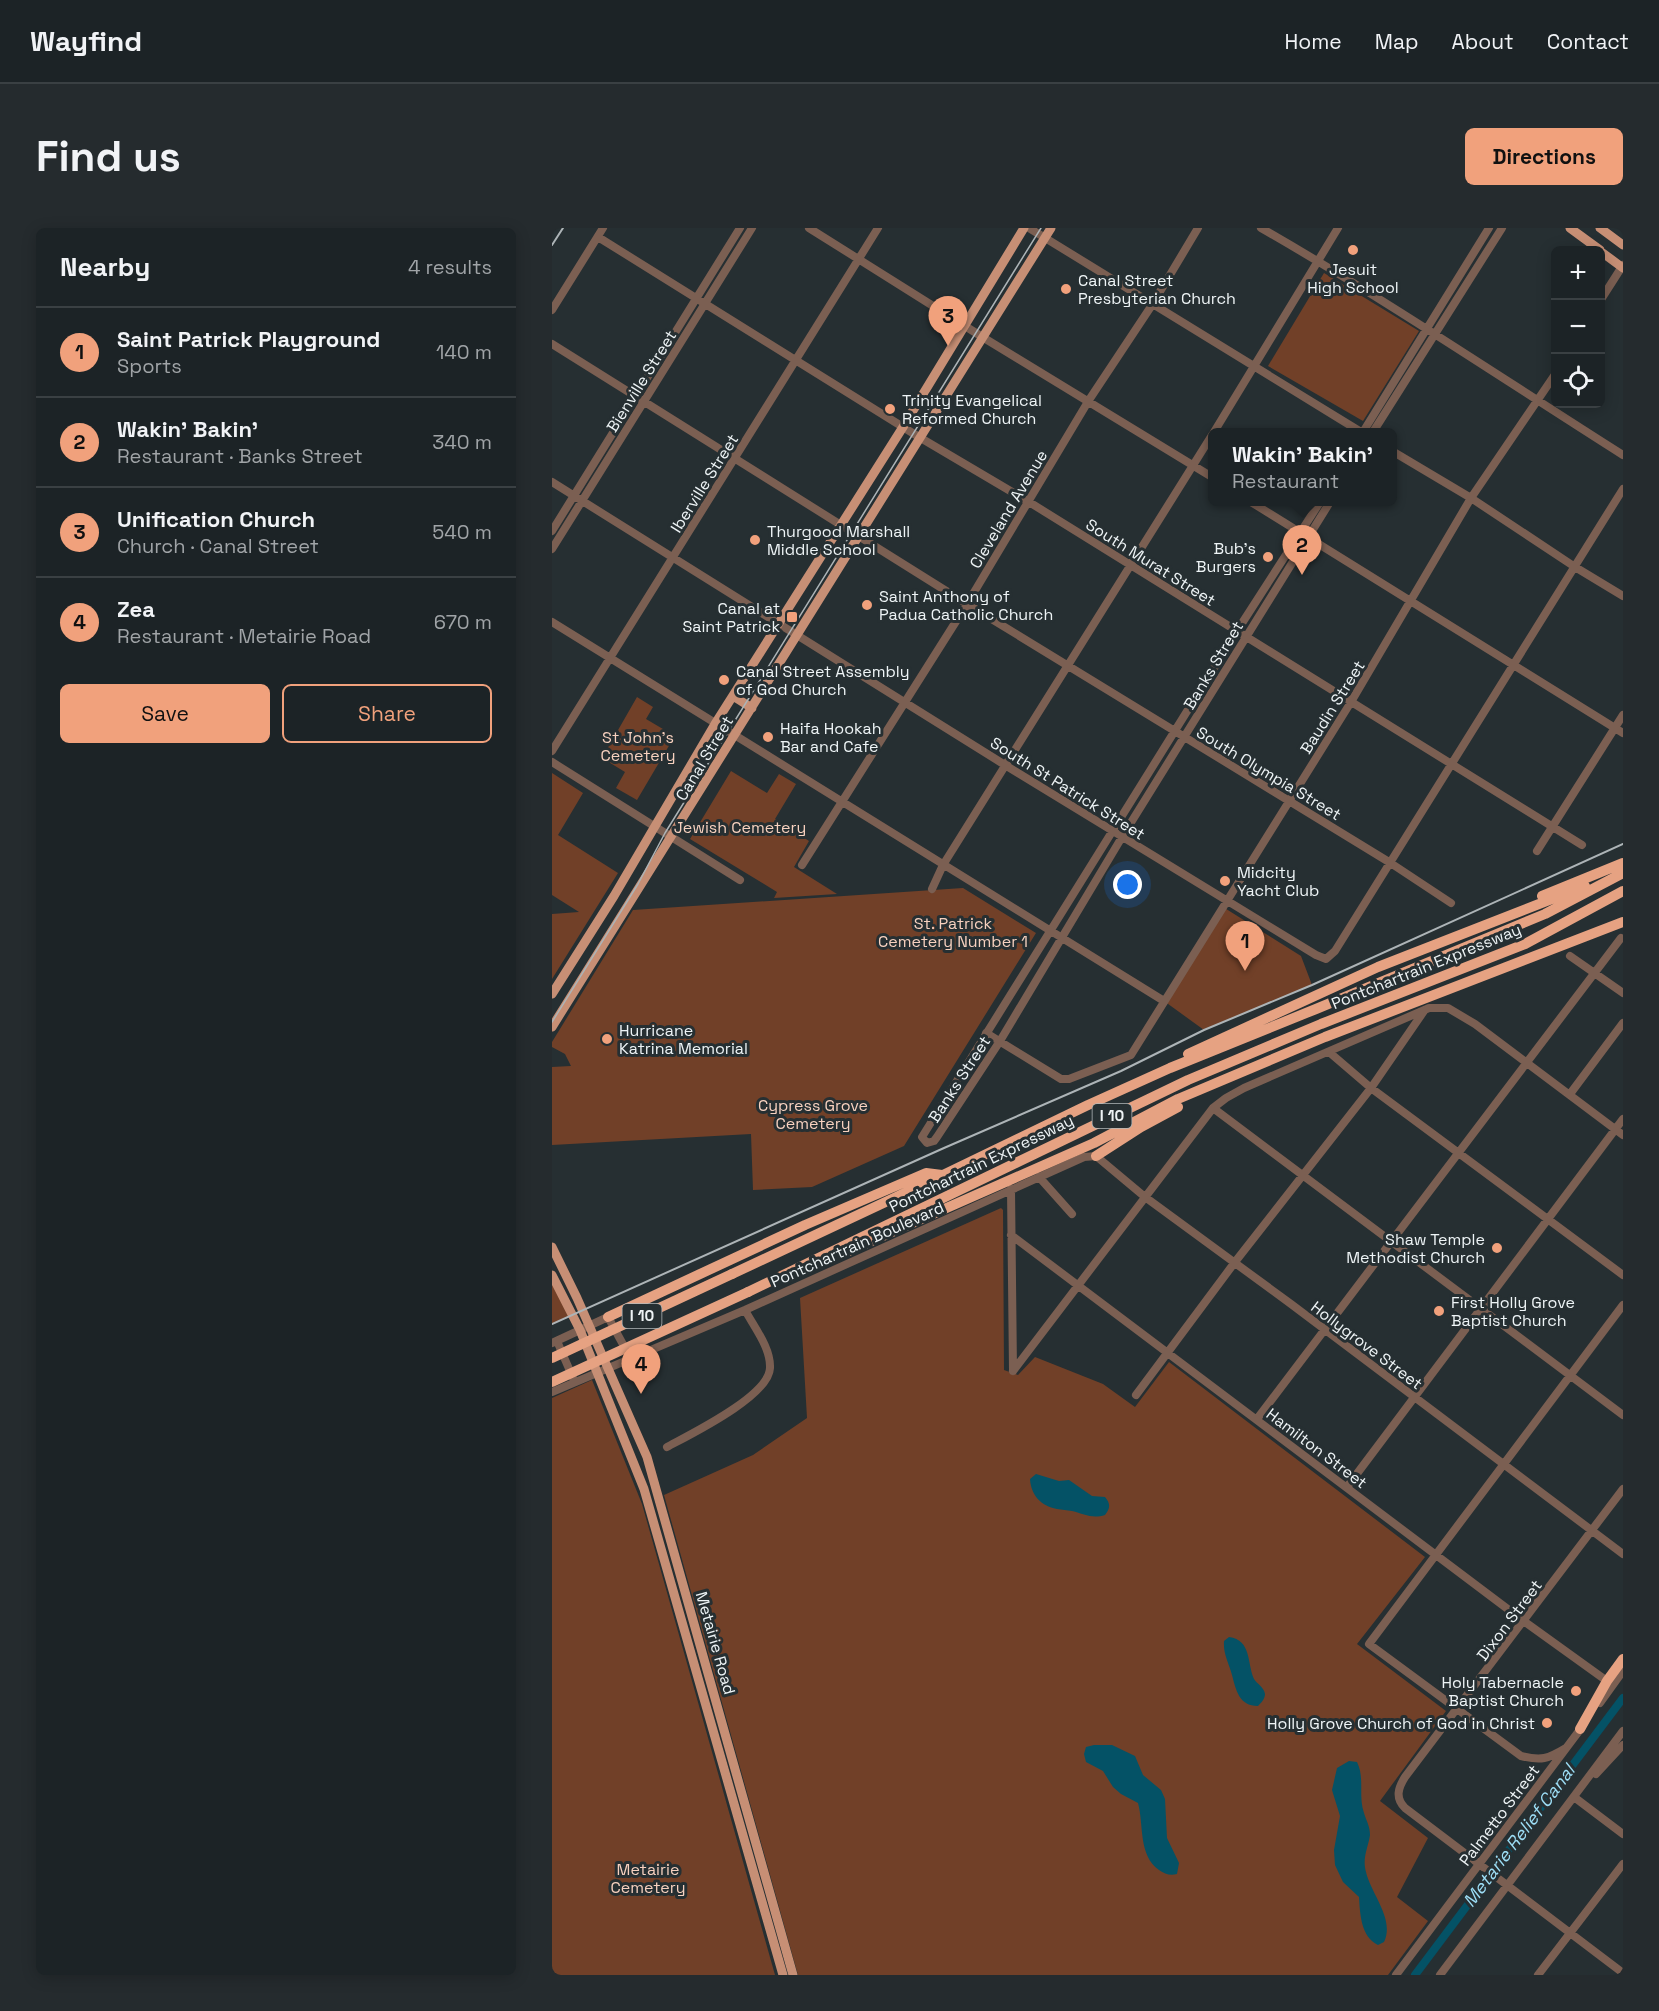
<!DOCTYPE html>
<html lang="en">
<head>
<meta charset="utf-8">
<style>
	body { margin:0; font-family:"Space Grotesk",sans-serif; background:#252b2e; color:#f1f3f6 }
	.controls { position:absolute; right:18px; top:18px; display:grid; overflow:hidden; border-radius:9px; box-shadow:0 3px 15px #0003 }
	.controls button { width:54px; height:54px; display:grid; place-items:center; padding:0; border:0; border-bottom:2px solid #3a4043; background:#1c2326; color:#f1f3f6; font:30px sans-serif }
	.you { position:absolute; left:576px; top:657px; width:21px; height:21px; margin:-15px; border:4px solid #fff; border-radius:50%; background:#1a73e8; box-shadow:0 0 0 9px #1a73e833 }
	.badge { display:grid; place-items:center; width:39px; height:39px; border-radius:50%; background:#f1a17c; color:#111; font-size:20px; font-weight:700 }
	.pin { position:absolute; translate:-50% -50px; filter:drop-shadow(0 2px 3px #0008) }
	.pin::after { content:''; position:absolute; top:32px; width:21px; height:18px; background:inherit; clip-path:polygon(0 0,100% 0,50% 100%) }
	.popup { position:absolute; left:656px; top:200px; width:189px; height:78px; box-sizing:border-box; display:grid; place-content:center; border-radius:9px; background:#1c2326; filter:drop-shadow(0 2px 4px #0005); font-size:20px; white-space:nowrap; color:#a0a4a7 }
	.popup b { font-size:22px; color:#f1f3f6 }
	.popup::after { content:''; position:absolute; left:50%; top:100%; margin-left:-12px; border:12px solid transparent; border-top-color:#1c2326 }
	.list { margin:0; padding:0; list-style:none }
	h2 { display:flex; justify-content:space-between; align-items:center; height:78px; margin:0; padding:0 24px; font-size:26px }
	h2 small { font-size:20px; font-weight:400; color:#a0a4a7 }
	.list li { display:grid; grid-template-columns:39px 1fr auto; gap:18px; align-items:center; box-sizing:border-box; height:90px; padding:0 24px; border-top:2px solid #3a4043 }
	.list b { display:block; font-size:22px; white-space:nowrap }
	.list p { margin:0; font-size:20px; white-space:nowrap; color:#a0a4a7 }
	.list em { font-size:20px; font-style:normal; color:#a0a4a7 }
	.actions { display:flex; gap:12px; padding:18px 24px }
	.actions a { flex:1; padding:14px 0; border:2px solid #f1a17c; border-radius:9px; text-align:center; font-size:21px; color:#f1a17c }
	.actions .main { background:#f1a17c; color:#111 }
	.icon { flex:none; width:33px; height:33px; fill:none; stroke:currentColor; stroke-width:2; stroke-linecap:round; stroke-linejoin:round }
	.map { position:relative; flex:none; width:1071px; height:1747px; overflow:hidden; border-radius:9px }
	header { display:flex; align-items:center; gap:36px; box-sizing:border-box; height:84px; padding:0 30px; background:#1c2326; border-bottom:2px solid #3a4043 }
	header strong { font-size:28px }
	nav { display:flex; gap:33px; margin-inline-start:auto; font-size:21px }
	.intro { display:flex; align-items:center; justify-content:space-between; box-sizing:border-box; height:144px; padding:0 36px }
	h1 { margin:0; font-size:42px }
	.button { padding:15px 27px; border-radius:9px; background:#f1a17c; color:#111; font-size:21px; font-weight:700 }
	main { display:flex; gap:36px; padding:0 36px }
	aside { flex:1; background:#1c2326; border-radius:9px; box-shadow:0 3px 15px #0003 }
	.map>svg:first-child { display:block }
	.green { fill:#714028 }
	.water { fill:#045266 }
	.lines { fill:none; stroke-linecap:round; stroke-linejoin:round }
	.canal { stroke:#045266; stroke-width:8 }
	.minor { stroke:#7b5f52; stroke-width:8 }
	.major { stroke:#c78f75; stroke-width:9 }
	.highway { stroke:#e6a282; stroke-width:10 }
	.tram { stroke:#adb4b7; stroke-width:1.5 }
	.rail { stroke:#adb4b7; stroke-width:2 }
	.highway-bridge { stroke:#e6a282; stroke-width:10 }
	.poi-dot { fill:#f1a17c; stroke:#262f32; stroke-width:2 }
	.labels { text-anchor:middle; stroke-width:6; stroke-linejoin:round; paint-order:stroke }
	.shield { fill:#262f32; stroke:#b2b9bb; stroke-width:1.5 }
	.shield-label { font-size:15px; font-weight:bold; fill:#eef4f6 }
	.poi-label { font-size:16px; fill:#eef4f6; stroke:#262f32; text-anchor:start }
	.street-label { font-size:16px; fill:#eef4f6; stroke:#262f32 }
	.park-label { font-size:16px; fill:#f7d1bf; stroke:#262f32 }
	.water-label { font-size:18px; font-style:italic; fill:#9cddf5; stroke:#262f32 }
</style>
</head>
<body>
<header>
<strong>Wayfind</strong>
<nav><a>Home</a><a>Map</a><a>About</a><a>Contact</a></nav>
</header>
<div class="intro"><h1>Find us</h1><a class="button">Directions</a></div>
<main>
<aside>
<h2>Nearby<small>4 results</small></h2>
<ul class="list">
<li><span class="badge">1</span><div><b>Saint Patrick Playground</b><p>Sports</p></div><em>140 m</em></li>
<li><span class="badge">2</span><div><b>Wakin' Bakin'</b><p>Restaurant · Banks Street</p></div><em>340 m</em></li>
<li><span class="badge">3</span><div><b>Unification Church</b><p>Church · Canal Street</p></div><em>540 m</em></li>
<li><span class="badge">4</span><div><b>Zea</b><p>Restaurant · Metairie Road</p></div><em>670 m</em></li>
</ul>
<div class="actions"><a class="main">Save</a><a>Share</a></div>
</aside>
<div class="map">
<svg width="1071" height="1747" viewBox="0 0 1071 1747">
	<rect width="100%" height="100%" fill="#262f32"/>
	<path class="green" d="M772,45L867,103L811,193L716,138Z
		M85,469L101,479L94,491L116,504L112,513L118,516L85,572L64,560L73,544L50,530Z
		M179,543L215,565L227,546L244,556L223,591L257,613L242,639L285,666L222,670L225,664L138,611Z
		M0,545L31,565L6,607L66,645L0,751V686L27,684L0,667Z
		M411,660L484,705L352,918L260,959L201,962L199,906L0,917V839L19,838L13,826L0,819V814L81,682Z
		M671,679L749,728L760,757L652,802L612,773Z
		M449,980L451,982L452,1142L466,1147L483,1129L551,1156L583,1179L617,1134L873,1329L805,1416L894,1483L828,1573L876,1610L845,1669L876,1693L836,1747H246L112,1267L201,1227L255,1190L248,1070Z
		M0,1046L19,1088L0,1096Z
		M40,1152L90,1276L223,1747H0V1170Z"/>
	<path class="water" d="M484,1246L507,1253L517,1252L540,1268L553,1269C559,1276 558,1280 553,1287C540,1291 532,1286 520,1283C515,1282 510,1282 505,1281C489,1278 479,1267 478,1251Z
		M677,1409C700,1412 695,1436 702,1451C705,1456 712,1459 713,1466C713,1471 709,1475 706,1478C687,1478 684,1462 680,1447C677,1435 671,1426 672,1413Z
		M542,1517H560L583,1528L591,1547L609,1562L613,1571L615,1610L627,1635L625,1646C618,1648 613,1646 607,1642C586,1627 592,1597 586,1575L569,1566L561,1559L551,1543L534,1534L532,1526L534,1519Z
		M797,1533L805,1534C813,1550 806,1568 812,1585C814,1592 818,1598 818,1607C816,1620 810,1630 814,1644C819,1666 843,1691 832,1714L826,1717C809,1709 808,1686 807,1669L791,1654L783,1637L782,1622L788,1588L780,1562L785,1540Z"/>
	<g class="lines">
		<path class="canal" d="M863,1747L1071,1470"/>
		<path class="minor" d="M257,0L432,110L660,249
			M477,0L809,204
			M709,0C833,71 951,151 1071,227
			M46,9L367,209L477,274L1030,617
			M1048,73L1071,37
			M0,82L51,0
			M0,116L415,376L837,634L899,675
			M662,204L786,0
			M811,204L937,0
			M821,204L950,0
			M840,223L919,270L1023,339L1071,368
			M0,254L453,537L764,727L774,731L783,723L1071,261
			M699,274L1071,505
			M768,274L685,403L370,909L375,915L382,913L385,909L448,813L570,609L778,274
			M0,303L188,0
			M0,321L200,0
			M0,394L612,773
			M0,523L326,0
			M0,534L188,652
			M985,623L1071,487
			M250,637L415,376L537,172L600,77L646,0
			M380,661L391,637L660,207
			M1018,728L1071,765
			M434,805L509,851H517L579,827L799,474L919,270L1004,145
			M777,824L819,860L1071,1047
			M1018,866L1071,795
			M661,880L1071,1187
			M487,949L520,986
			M459,961L461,1143
			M459,1007L973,1394L1055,1453
			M5,1113L21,1150
			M0,1115L56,1089L79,1131
			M461,1143L661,880L674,870L692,860L877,780H896L923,796L1071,907
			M0,1164L193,1082L532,929L544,928L593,969L739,1076L1071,1326
			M584,1167L683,1034L819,860L872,783
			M705,1191L1069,710
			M115,1219C139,1206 217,1168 218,1140C219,1120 202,1099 193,1082
			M795,1259L1071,891
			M1071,1261L853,1549C846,1560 843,1570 853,1580L1071,1745
			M1048,1475L1071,1443
			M1014,1520C996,1531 989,1533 969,1528L817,1416L1071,1077
			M1044,1546L1071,1517
			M1022,1569L1071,1606
			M844,1747L1030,1499
			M888,1747L1071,1503
			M986,1747L1071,1636"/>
		<path class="major" d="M1018,0L1048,22
			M1048,0L1071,17
			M1048,23L1071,40
			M181,468L200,480
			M0,766L62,668L163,496L351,199L472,0
			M0,799C167,533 332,266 499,0
			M0,1019L25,1070L95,1229L241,1747
			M0,1047L28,1102L92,1261L231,1747"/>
		<path class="highway" d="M990,668L1071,635
			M636,826L826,739L1033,658
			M544,928L589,899L626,879
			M297,1023L542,915L626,871L773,809L1071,694
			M180,1046L391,947L536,877L618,840L764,781L993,686L1071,645
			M196,1064L636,852L769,796L973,716L1071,663
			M56,1089L253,997L374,945L390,947
			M1028,1501L1055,1453L1071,1431"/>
		<path class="tram" d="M0,794L86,656L113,605L489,0"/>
		<path class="rail" d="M0,17L11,0
			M0,1096L392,920L569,843L652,802L760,757L1071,616"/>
		<path class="highway-bridge" d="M0,1130L180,1046
			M0,1154L196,1064"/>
	</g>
	<g class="poi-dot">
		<circle cx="801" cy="22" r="6"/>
		<circle cx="514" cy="61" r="6"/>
		<circle cx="338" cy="181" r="6"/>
		<circle cx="203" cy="312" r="6"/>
		<circle cx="716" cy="329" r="6"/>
		<circle cx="315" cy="377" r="6"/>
		<rect x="234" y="383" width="12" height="12" rx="3"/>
		<circle cx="172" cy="452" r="6"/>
		<circle cx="216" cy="509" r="6"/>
		<circle cx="673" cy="653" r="6"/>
		<circle cx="55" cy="811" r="6"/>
		<circle cx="945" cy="1020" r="6"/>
		<circle cx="887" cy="1083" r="6"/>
		<circle cx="1024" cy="1463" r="6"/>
		<circle cx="995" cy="1495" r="6"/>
	</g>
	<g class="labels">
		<g class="shield">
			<rect x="540.5" y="876" width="39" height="24" rx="4.5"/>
			<rect x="70.5" y="1076" width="39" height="24" rx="4.5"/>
		</g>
		<g class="shield-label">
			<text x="560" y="893">I 10</text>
			<text x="90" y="1093">I 10</text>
		</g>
		<g class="poi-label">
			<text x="801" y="47" text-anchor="middle">Jesuit<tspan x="801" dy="18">High School</tspan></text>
			<text x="526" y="58">Canal Street<tspan x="526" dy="18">Presbyterian Church</tspan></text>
			<text x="350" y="178">Trinity Evangelical<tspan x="350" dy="18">Reformed Church</tspan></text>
			<text x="215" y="309">Thurgood Marshall<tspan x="215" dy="18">Middle School</tspan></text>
			<text x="704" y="326" text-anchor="end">Bub's<tspan x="704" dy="18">Burgers</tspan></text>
			<text x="327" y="374">Saint Anthony of<tspan x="327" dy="18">Padua Catholic Church</tspan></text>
			<text x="228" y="386" text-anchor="end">Canal at<tspan x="228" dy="18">Saint Patrick</tspan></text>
			<text x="184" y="449">Canal Street Assembly<tspan x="184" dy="18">of God Church</tspan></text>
			<text x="228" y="506">Haifa Hookah<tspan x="228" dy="18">Bar and Cafe</tspan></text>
			<text x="685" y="650">Midcity<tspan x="685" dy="18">Yacht Club</tspan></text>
			<text x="67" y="808">Hurricane<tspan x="67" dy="18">Katrina Memorial</tspan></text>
			<text x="933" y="1017" text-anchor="end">Shaw Temple<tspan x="933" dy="18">Methodist Church</tspan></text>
			<text x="899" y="1080">First Holly Grove<tspan x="899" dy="18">Baptist Church</tspan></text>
			<text x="1012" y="1460" text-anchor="end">Holy Tabernacle<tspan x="1012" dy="18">Baptist Church</tspan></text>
			<text x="983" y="1501" text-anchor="end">Holly Grove Church of God in Christ</text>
		</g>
		<g class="street-label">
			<text transform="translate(89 153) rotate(-58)" y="6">Bienville Street</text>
			<text transform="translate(152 255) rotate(-58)" y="6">Iberville Street</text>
			<text transform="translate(456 281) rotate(-59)" y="6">Cleveland Avenue</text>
			<text transform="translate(599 334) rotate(32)" y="6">South Murat Street</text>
			<text transform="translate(661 437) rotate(-59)" y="6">Banks Street</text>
			<text transform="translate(780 479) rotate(-58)" y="6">Baudin Street</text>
			<text transform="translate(152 530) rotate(-59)" y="6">Canal Street</text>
			<text transform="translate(717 545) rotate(31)" y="6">South Olympia Street</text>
			<text transform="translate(516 560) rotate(32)" y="6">South St Patrick Street</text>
			<text transform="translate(874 738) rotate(-22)" y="6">Pontchartrain Expressway</text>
			<text transform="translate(407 851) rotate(-57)" y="6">Banks Street</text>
			<text transform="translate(429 935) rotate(-26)" y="6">Pontchartrain Expressway</text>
			<text transform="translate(305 1016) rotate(-24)" y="6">Pontchartrain Boulevard</text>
			<text transform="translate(815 1117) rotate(37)" y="6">Hollygrove Street</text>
			<text transform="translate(765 1220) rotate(37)" y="6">Hamilton Street</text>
			<text transform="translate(957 1392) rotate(-53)" y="6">Dixon Street</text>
			<text transform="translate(164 1415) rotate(74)" y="6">Metairie Road</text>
			<text transform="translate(947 1587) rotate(-53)" y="6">Palmetto Street</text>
		</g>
		<g class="park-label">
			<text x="86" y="515">St John's<tspan x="86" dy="18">Cemetery</tspan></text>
			<text x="188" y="605">Jewish Cemetery</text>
			<text x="401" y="701">St. Patrick<tspan x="401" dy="18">Cemetery Number 1</tspan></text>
			<text x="261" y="883">Cypress Grove<tspan x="261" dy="18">Cemetery</tspan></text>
			<text x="96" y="1647">Metairie<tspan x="96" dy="18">Cemetery</tspan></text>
		</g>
		<g class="water-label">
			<text transform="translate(967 1608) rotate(-53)" y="6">Metarie Relief Canal</text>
		</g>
	</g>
</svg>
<div class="controls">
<button>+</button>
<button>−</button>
<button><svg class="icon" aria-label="locate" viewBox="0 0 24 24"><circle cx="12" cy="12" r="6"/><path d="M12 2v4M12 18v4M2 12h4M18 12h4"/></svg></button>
</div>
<div class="you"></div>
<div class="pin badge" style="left:693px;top:743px">1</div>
<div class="pin badge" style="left:750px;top:347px">2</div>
<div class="popup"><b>Wakin' Bakin'</b>Restaurant</div>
<div class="pin badge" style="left:396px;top:118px">3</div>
<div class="pin badge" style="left:89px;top:1166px">4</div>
</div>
</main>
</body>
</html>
